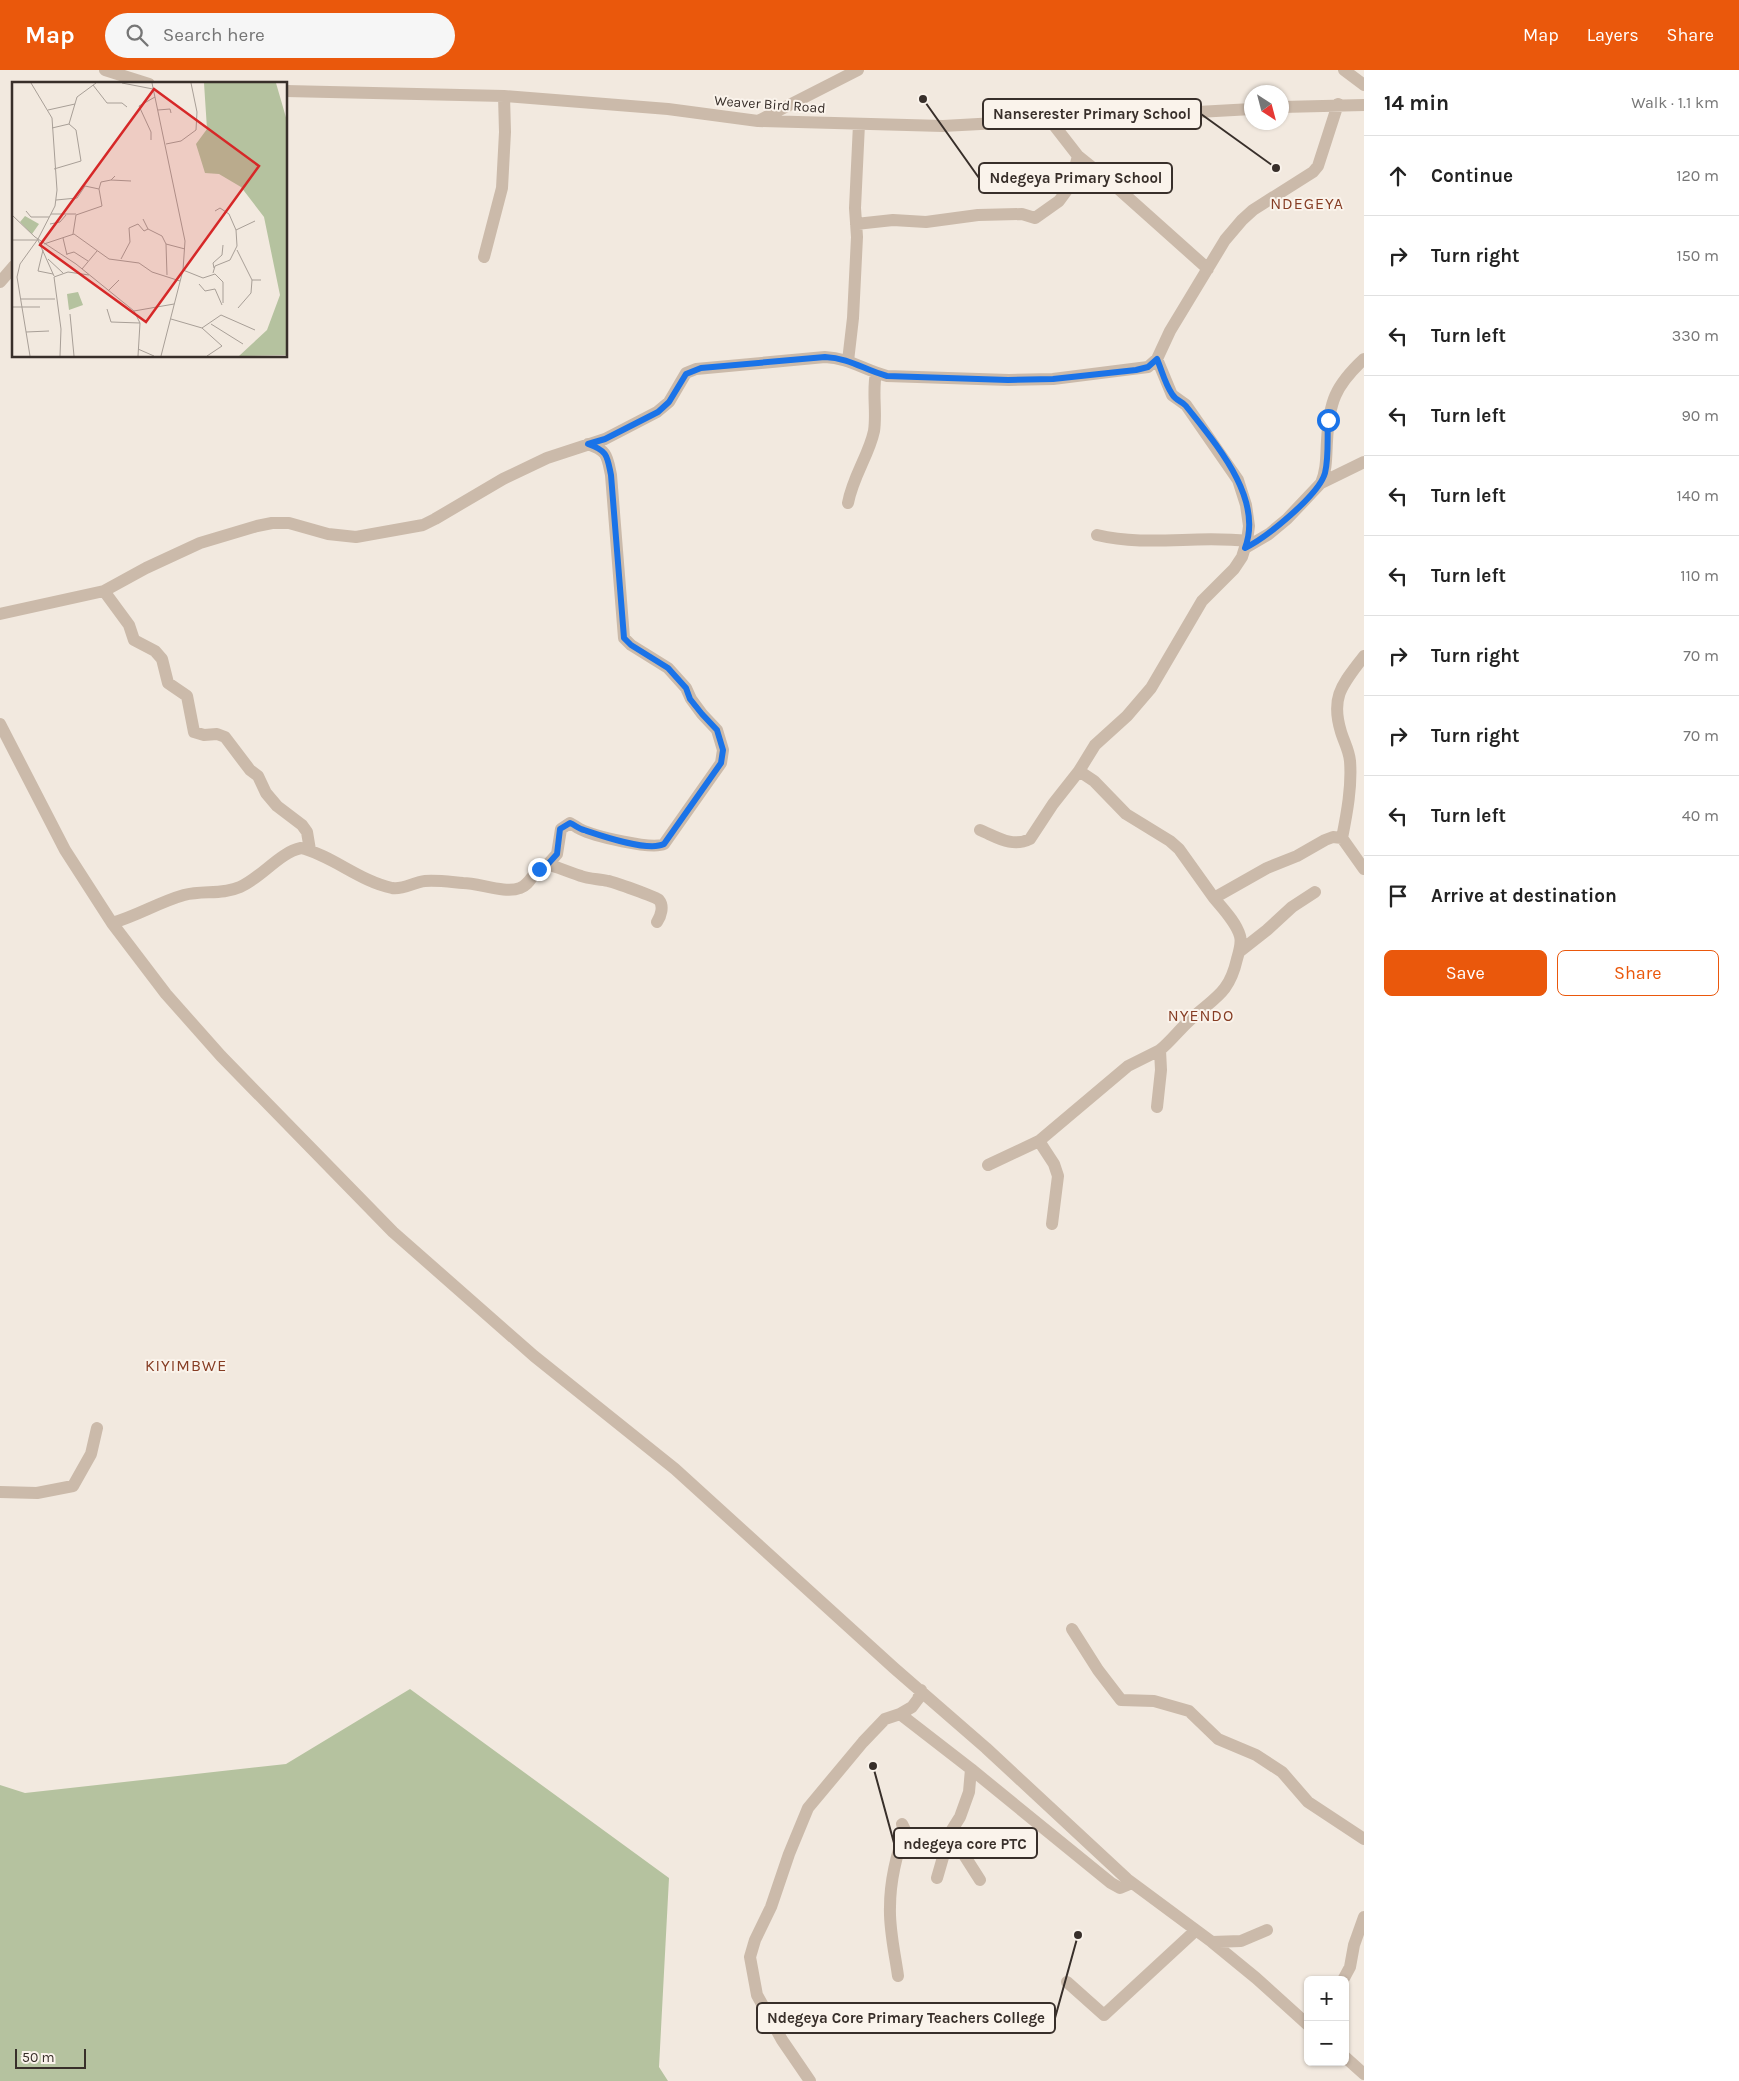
<!DOCTYPE html>
<html lang="en">
<head>
<meta charset="utf-8">
<style>
	body { margin:0; font-family:Karla,sans-serif; background:#f6f6f6; color:#222 }
	.controls { position:absolute; right:15px; bottom:15px; display:grid; overflow:hidden; border-radius:8px; box-shadow:0 1px 4px #0004 }
	.controls button { width:45px; height:45px; display:grid; place-items:center; padding:0; border:0; border-bottom:1px solid #e0e0e0; background:#fff; color:#222; font:25px sans-serif }
	.compass { position:absolute; left:1244px; top:15px; width:45px; height:45px; border-radius:50%; background:#fff; box-shadow:0 1px 4px #0004; rotate:144deg }
	.scale { position:absolute; left:15px; bottom:12px; width:71px; box-sizing:border-box; padding-left:5px; border:2px solid #382f2a; border-top:0; font-size:14px; line-height:18px; white-space:nowrap; color:#382f2a; -webkit-text-stroke:4px #faf3eb; paint-order:stroke }
	.stop { position:absolute; width:15px; height:15px; margin:-11px; border:4px solid #1a73e8; border-radius:50%; background:#fff }
	.stop.end { background:#1a73e8; border-color:#fff; box-shadow:0 1px 5px #0008 }
	.list { margin:0; padding:0; list-style:none }
	h2 { display:flex; justify-content:space-between; align-items:center; height:65px; margin:0; padding:0 20px; font-size:21px }
	h2 small { font-size:16px; font-weight:400; color:#767676 }
	.list li { display:grid; grid-template-columns:32px 1fr auto; gap:15px; align-items:center; box-sizing:border-box; height:80px; padding:0 20px; border-top:1px solid #e0e0e0 }
	.list b { display:block; font-size:19px; white-space:nowrap }
	.list em { font-size:16px; font-style:normal; color:#767676 }
	.actions { display:flex; gap:10px; padding:15px 20px }
	.actions a { flex:1; padding:11px 0; border:1px solid #ea580c; border-radius:8px; text-align:center; font-size:18px; color:#ea580c }
	.actions .main { background:#ea580c; color:#fff }
	.icon { flex:none; width:28px; height:28px; fill:none; stroke:currentColor; stroke-width:2; stroke-linecap:round; stroke-linejoin:round }
	.map { position:relative; flex:none; width:1364px; height:2011px; overflow:hidden }
	header { display:flex; align-items:center; gap:30px; box-sizing:border-box; height:70px; padding:0 25px; background:#ea580c; color:#fff }
	header strong { font-size:24px }
	nav { display:flex; gap:28px; margin-inline-start:auto; font-size:18px }
	.search { width:350px; height:45px; background:#f6f6f6; display:flex; align-items:center; gap:12px; box-sizing:border-box; padding:0 18px; border-radius:28px; color:#767676; font-size:19px }
	main { display:flex }
	aside { flex:1; background:#fff }
	.map>svg:first-child { display:block }
	.green { fill:#b5c29f }
	.lines { fill:none; stroke-linecap:round; stroke-linejoin:round }
	.minor { stroke:#cbbaaa; stroke-width:12 }
	.route { stroke:#1a73e8; stroke-width:6 }
	.labels { text-anchor:middle; stroke-width:4; stroke-linejoin:round; paint-order:stroke }
	.street-label { font-size:14px; fill:#382f2a; stroke:#faf3eb }
	.quarter-label { font-size:16px; letter-spacing:1px; fill:#863d24; stroke:#faf3eb }
	.inset-road { fill:none; stroke:#a89f97; stroke-width:1 }
	.view { fill:#d62828; fill-opacity:0.15; stroke:#d62828; stroke-width:2.5 }
	.inset-edge { fill:none; stroke:#382f2a; stroke-width:2.5 }
	.leader { fill:none; stroke:#382f2a; stroke-width:2 }
	.callout-dot { fill:#382f2a; stroke:#faf3eb; stroke-width:2 }
	.callout { fill:#faf3eb; stroke:#382f2a; stroke-width:2 }
	.callout-label { font-size:15px; text-anchor:middle; font-weight:bold; fill:#382f2a }
</style>
</head>
<body>
<header>
<strong>Map</strong>
<div class="search"><svg class="icon" aria-label="search" viewBox="0 0 24 24"><circle cx="10" cy="10" r="6"/><path d="M15 15l6 6"/></svg>Search here</div>
<nav><a>Map</a><a>Layers</a><a>Share</a></nav>
</header>
<main>
<div class="map">
<svg width="1364" height="2011" viewBox="0 0 1364 2011">
	<rect width="100%" height="100%" fill="#f2e9df"/>
	<path class="green" d="M410,1619L669,1808L659,1997L668,2011H0V1715L25,1723L286,1694Z"/>
	<g class="lines">
		<path class="minor" d="M105,0L149,14
			M1344,0L1364,15
			M286,21L504,26L668,39L758,51L943,56L1252,39
			M1282,37L1364,35
			M760,50L858,0
			M1050,50L1078,86L1114,115L1208,199
			M856,154L893,150L926,152L978,145L1022,144L1035,148L1059,131L1070,116L1078,86
			M484,187L502,118L505,62L504,26
			M0,212L14,196
			M1157,289L1172,325L1186,335L1238,410L1246,435L1249,456L1247,471L1242,487L1234,499L1202,531L1151,618L1127,646L1095,675L1079,701L1094,711L1126,744L1170,771L1179,779L1214,828L1267,798L1297,786L1325,770L1333,767L1342,768C1347,743 1352,716 1350,691C1349,680 1344,672 1341,662C1330,626 1343,614 1364,586
			M848,291L853,248L857,167L855,138L859,54
			M1321,413C1327,399 1326,386 1327,371C1329,332 1335,316 1364,289
			M848,433C853,406 869,385 874,361C877,342 872,322 876,303
			M1097,465C1147,477 1197,465 1247,471
			M1245,478L1269,464L1287,449L1321,413L1364,392
			M104,521L129,555L134,570L155,581L162,589L168,613L187,626L194,662L204,665L217,664L225,667L250,700L258,706L266,723L277,736L302,755L307,762L310,780
			M0,544L104,521L146,498L200,473L257,456L272,453H289L328,464L356,467L423,455L435,449L503,409L547,388L605,369L657,342L669,332L686,303L696,299L825,287C849,288 864,300 887,306L1009,310L1053,309L1148,297L1157,289L1170,261L1225,170L1242,150L1253,140L1313,102L1318,96L1338,34
			M0,654L65,780L112,853L166,924L221,986L393,1162L534,1286L675,1399L894,1598L986,1678L1127,1809L1212,1872L1256,1908L1308,1955
			M980,760C997,767 1012,778 1030,769L1053,734L1079,701
			M1342,768L1364,799
			M548,794L557,784L561,759L570,753C574,755 576,757 580,759C593,766 652,780 664,774L721,693L723,680L717,660L702,644L691,629L686,618L668,598L631,575L624,568L611,405C607,386 608,381 588,374
			M112,853C137,846 159,832 184,825C203,820 222,825 240,817C261,808 280,782 301,778C333,786 359,811 392,818C403,820 414,812 425,811C437,810 451,812 463,813C479,813 505,824 520,818C532,814 534,797 548,794C559,798 569,802 581,806C589,809 599,809 608,811C614,812 656,827 659,830C664,836 661,846 657,852
			M1239,882L1267,860L1292,837L1315,822
			M1157,1037L1161,1000L1160,980C1171,971 1179,960 1190,950C1215,927 1229,924 1237,889C1239,882 1242,873 1240,866C1236,852 1223,839 1214,828
			M1039,1071L1054,1094L1058,1106L1052,1154
			M988,1095L1039,1071L1128,996L1160,980
			M0,1422L37,1423L73,1416L91,1384L97,1358
			M1072,1559L1098,1600L1121,1630L1154,1631L1189,1641L1218,1669L1256,1685L1282,1702L1308,1732L1364,1769
			M900,1644L971,1699L1111,1813L1120,1818L1132,1813
			M902,1754L906,1762L944,1779
			M950,1763L980,1810
			M937,1808L950,1763L960,1747L969,1722L971,1699
			M1212,1872L1241,1871L1267,1860
			M898,1906C895,1884 889,1859 890,1837C890,1814 896,1782 906,1762
			M1343,1910L1350,1897L1354,1875L1364,1847
			M1067,1912L1104,1945L1195,1861
			M1345,1987L1364,2004
			M810,2011L782,1970L757,1925L750,1887L755,1870L771,1837L789,1784L808,1738L863,1672L885,1649L900,1644L912,1637L918,1629L921,1620"/>
	</g>
	<g class="lines">
		<path class="route" d="M539,799L548,794L557,784L560,759L570,753C575,755 579,759 584,760C602,766 648,782 664,774L721,693L723,680L717,660L702,644L690,629L686,618L668,598L631,575L624,568L611,405C607,386 608,381 588,374L605,369L658,342L669,332L686,304L701,298L825,287C850,288 864,300 887,306L1008,310L1053,309L1136,300L1148,297L1157,289C1162,301 1165,314 1172,324C1176,331 1182,331 1186,336C1215,373 1264,428 1245,478C1266,468 1319,425 1325,403C1329,387 1327,367 1328,350"/>
	</g>
	<g class="labels">
		<g class="street-label">
			<text transform="translate(770 34) rotate(4)" y="5">Weaver Bird Road</text>
		</g>
		<g class="quarter-label">
			<text x="1307" y="139">NDEGEYA</text>
			<text x="1201" y="951">NYENDO</text>
			<text x="186" y="1301">KIYIMBWE</text>
		</g>
	</g>
	<g transform="translate(12 12)">
		<rect width="275" height="275" fill="#f2e9df"/>
		<path d="M192,1H264L275,39V273L227,274L255,248L268,213L252,135L229,105L207,92L193,91L184,62L195,47ZM13,134L27,142L20,152L8,140ZM66,210L71,223L57,228L55,212Z" fill="#b5c29f"/>
		<path class="inset-road" d="M110,1L141,7M140,1L173,159L171,188L149,274M81,3L95,21H110L115,25M36,28L63,22M146,28L158,27L159,31M57,42L65,15L84,1M40,46L57,42M139,58V50L127,24L143,15M154,62L169,59L184,48L185,30L179,1M42,87L69,79L64,48L57,42M99,98L119,99M87,107L89,100L99,98L103,94M44,118L65,116L73,104L87,107L90,124L64,133L61,152M14,129L19,135H37M39,132H64M0,133L23,155L64,182L122,229L128,241L126,274M131,137L136,147L150,154L154,162L173,167M38,142L48,140L54,133M224,148L243,139M51,156L55,173M0,158H26L42,194M32,162L62,152L97,177L127,181L140,190L168,199M154,162L155,193M31,168L26,189L41,192M225,168L240,198M55,172L62,170L76,179M36,177L51,191M109,177L118,160L117,146L126,142L132,149L136,147M202,186L201,181L210,173L211,163M70,187L85,169M171,188L191,196L203,192L211,200V221M201,191L203,184L218,178L225,164L224,148L217,132L208,126L203,129M187,202L193,209L203,207L210,223M96,209L107,198M9,217H43M0,225H28M226,226L239,211L240,198H249M95,227L99,240L128,241M122,229L162,222M58,232L62,274M159,237L190,246L209,233L243,248M199,242L231,262M190,246L210,264L195,274M14,250L37,249M126,267L142,274M18,274L5,195L8,182L26,157L43,124L45,108L40,36L19,1M48,274L49,247L42,195L56,190L77,193"/>
		<path class="view" d="M142,7L247,84L134,240L28,163Z"/>
		<rect width="275" height="275" class="inset-edge"/>
	</g>
	<path class="leader" d="M1276 98L1201 44M923 29L979 108M873 1696L894 1773M1078 1865L1055 1948"/>
	<g class="callout-dot">
		<circle cx="1276" cy="98" r="5"/>
		<circle cx="923" cy="29" r="5"/>
		<circle cx="873" cy="1696" r="5"/>
		<circle cx="1078" cy="1865" r="5"/>
	</g>
	<g class="callout">
		<rect x="983" y="29" width="218" height="30" rx="5"/>
		<rect x="979" y="93" width="193" height="30" rx="5"/>
		<rect x="894" y="1758" width="143" height="30" rx="5"/>
		<rect x="757" y="1933" width="298" height="30" rx="5"/>
	</g>
	<g class="callout-label">
		<text x="1092" y="49">Nanserester Primary School</text>
		<text x="1076" y="113">Ndegeya Primary School</text>
		<text x="965" y="1779">ndegeya core PTC</text>
		<text x="906" y="1953">Ndegeya Core Primary Teachers College</text>
	</g>
</svg>
<div class="controls">
<button>+</button>
<button>−</button>
</div>
<svg class="compass" viewBox="-18 -18 36 36"><path d="M0-13l5 13h-10z" fill="#e53935"/><path d="M0 13l5-13h-10z" fill="#767676"/></svg>
<div class="scale">50 m</div>
<div class="stop" style="left:1328px;top:350px"></div>
<div class="stop end" style="left:539px;top:799px"></div>
</div>
<aside>
<h2>14 min<small>Walk · 1.1 km</small></h2>
<ul class="list">
<li><svg class="icon" aria-label="ahead" viewBox="0 0 24 24"><path d="M12 20V5M6 11l6-6 6 6"/></svg><div><b>Continue</b></div><em>120 m</em></li>
<li><svg class="icon" aria-label="right" viewBox="0 0 24 24"><path d="M7 20v-9h11M14 6l5 5-5 5"/></svg><div><b>Turn right</b></div><em>150 m</em></li>
<li><svg class="icon" aria-label="left" viewBox="0 0 24 24"><path d="M17 20v-9H6M10 6l-5 5 5 5"/></svg><div><b>Turn left</b></div><em>330 m</em></li>
<li><svg class="icon" aria-label="left" viewBox="0 0 24 24"><path d="M17 20v-9H6M10 6l-5 5 5 5"/></svg><div><b>Turn left</b></div><em>90 m</em></li>
<li><svg class="icon" aria-label="left" viewBox="0 0 24 24"><path d="M17 20v-9H6M10 6l-5 5 5 5"/></svg><div><b>Turn left</b></div><em>140 m</em></li>
<li><svg class="icon" aria-label="left" viewBox="0 0 24 24"><path d="M17 20v-9H6M10 6l-5 5 5 5"/></svg><div><b>Turn left</b></div><em>110 m</em></li>
<li><svg class="icon" aria-label="right" viewBox="0 0 24 24"><path d="M7 20v-9h11M14 6l5 5-5 5"/></svg><div><b>Turn right</b></div><em>70 m</em></li>
<li><svg class="icon" aria-label="right" viewBox="0 0 24 24"><path d="M7 20v-9h11M14 6l5 5-5 5"/></svg><div><b>Turn right</b></div><em>70 m</em></li>
<li><svg class="icon" aria-label="left" viewBox="0 0 24 24"><path d="M17 20v-9H6M10 6l-5 5 5 5"/></svg><div><b>Turn left</b></div><em>40 m</em></li>
<li><svg class="icon" aria-label="arrive" viewBox="0 0 24 24"><path d="M6 21V4h12l-3 4 3 4H6"/></svg><div><b>Arrive at destination</b></div></li>
</ul>
<div class="actions"><a class="main">Save</a><a>Share</a></div>
</aside>
</main>
</body>
</html>
